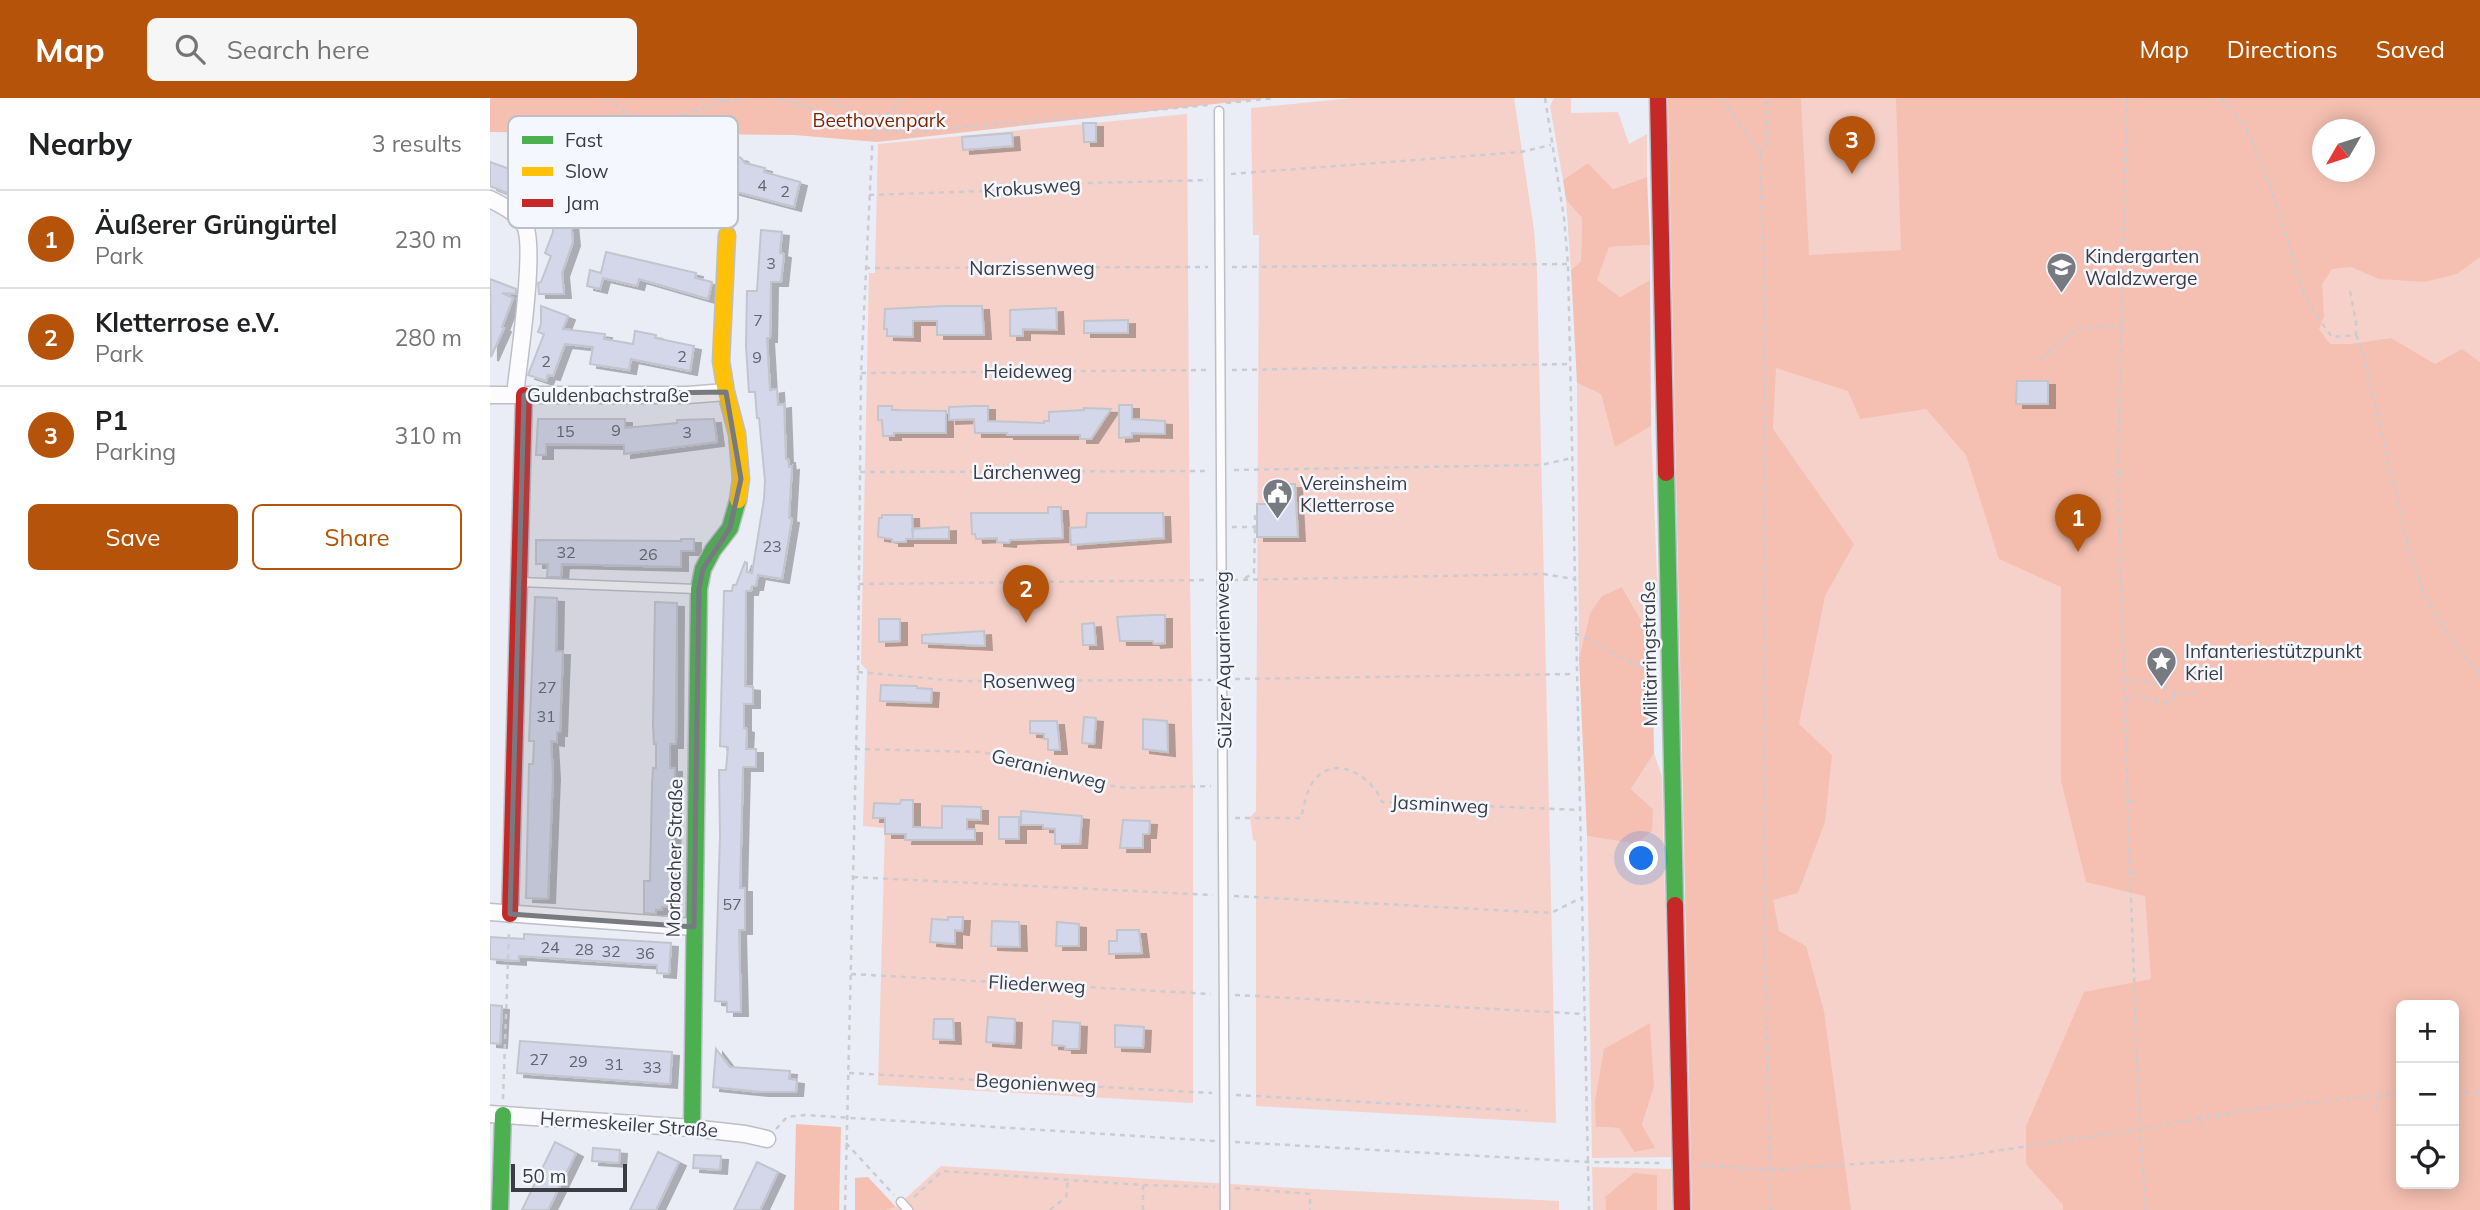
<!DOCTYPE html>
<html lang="en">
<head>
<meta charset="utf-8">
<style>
	body { margin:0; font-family:Mulish,sans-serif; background:#f6f6f6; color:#202124 }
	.controls { position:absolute; right:21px; bottom:21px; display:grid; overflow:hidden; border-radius:10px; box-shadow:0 4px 18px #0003 }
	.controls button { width:63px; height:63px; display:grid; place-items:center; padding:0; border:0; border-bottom:2px solid #e0e0e0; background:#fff; color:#202124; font:35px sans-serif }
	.compass { position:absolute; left:1822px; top:21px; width:63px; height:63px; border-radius:50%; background:#fff; box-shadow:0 4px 18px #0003; rotate:231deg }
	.scale { position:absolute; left:21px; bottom:18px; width:116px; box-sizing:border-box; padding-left:7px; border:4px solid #3b3c44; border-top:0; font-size:19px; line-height:24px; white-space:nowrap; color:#3b3c44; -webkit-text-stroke:5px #f5f7fe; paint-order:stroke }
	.you { position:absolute; left:1152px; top:761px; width:24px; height:24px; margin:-18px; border:5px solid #fff; border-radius:50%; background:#1a73e8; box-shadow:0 0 0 10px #1a73e833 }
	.badge { display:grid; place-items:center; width:46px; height:46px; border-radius:50%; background:#b45309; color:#fff; font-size:23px; font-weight:700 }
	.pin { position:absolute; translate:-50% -58px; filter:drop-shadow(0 2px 4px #0008) }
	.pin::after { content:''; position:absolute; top:37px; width:24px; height:21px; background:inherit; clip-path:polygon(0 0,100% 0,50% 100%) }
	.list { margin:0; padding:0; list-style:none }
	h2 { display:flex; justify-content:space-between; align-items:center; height:91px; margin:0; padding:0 28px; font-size:30px }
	h2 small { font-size:23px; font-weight:400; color:#757577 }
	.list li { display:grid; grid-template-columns:46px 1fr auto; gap:21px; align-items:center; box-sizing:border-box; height:98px; padding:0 28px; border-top:2px solid #e0e0e0 }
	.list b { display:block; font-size:26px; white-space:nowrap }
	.list p { margin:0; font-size:23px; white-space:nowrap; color:#757577 }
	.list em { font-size:23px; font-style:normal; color:#757577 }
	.actions { display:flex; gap:14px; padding:21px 28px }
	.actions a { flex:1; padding:16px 0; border:2px solid #b45309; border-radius:10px; text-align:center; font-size:24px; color:#b45309 }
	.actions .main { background:#b45309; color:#fff }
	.icon { flex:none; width:38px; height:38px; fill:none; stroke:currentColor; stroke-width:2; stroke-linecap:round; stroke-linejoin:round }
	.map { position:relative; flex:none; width:1990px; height:1112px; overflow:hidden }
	header { display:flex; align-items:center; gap:42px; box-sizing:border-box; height:98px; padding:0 35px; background:#b45309; color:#fff }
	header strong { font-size:33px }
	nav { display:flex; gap:38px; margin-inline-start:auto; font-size:24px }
	.search { width:490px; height:63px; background:#f6f6f6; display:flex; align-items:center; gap:18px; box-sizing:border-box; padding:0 24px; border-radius:10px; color:#757577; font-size:26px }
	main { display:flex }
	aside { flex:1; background:#fff }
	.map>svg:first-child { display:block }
	.green { fill:#f6d1c9; fill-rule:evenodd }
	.forest { fill:#f5c0b2; fill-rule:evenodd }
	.building { fill:#d3d7e9; stroke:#c3c5cd; stroke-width:2; filter:url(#shadow) }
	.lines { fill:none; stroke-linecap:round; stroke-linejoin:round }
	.lane-casing { stroke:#bdbfc7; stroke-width:11 }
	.street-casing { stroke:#bdbfc7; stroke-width:19 }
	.fast-casing { stroke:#bdbfc7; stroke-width:19 }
	.slow-casing { stroke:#bdbfc7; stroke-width:19 }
	.jam-casing { stroke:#bdbfc7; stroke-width:19 }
	.path { stroke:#cbccd1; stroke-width:2.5; stroke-dasharray:5 5; stroke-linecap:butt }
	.lane { stroke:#fcfcfe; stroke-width:8 }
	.street { stroke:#fcfcfe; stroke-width:16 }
	.fast { stroke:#4caf50; stroke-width:16 }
	.slow { stroke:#ffc107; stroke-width:16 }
	.jam { stroke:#c62828; stroke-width:16 }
	.marked { fill:#787a82; fill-opacity:0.2; stroke:#787a82; stroke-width:5; stroke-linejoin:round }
	.labels { text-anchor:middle; stroke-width:5; stroke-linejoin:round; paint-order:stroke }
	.number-label { font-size:16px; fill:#62646e }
	.park-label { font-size:19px; fill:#7c2701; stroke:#f5f7fe }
	.street-label { font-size:19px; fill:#3b3c44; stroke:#f5f7fe }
	.poi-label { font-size:19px; fill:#3b3c44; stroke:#f5f7fe; text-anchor:start }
	.key { fill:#f5f7fe; stroke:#bdbfc6; stroke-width:2 }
	.key-label { font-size:19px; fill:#3b3c44 }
</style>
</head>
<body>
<header>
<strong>Map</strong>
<div class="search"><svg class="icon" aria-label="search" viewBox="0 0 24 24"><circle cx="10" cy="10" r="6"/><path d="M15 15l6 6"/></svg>Search here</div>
<nav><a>Map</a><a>Directions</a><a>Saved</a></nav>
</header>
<main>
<aside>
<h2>Nearby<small>3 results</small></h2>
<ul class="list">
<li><span class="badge">1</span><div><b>Äußerer Grüngürtel</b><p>Park</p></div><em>230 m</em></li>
<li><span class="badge">2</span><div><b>Kletterrose e.V.</b><p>Park</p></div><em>280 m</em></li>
<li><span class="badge">3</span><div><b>P1</b><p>Parking</p></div><em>310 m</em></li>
</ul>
<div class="actions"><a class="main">Save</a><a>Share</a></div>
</aside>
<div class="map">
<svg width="1990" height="1112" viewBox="0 0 1990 1112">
	<defs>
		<filter id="shadow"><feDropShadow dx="7" dy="4" stdDeviation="0" flood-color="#0004"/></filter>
	</defs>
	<rect width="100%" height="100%" fill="#eaecf6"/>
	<path class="green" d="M863,0H1024L1044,132L1047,173L1066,1025L766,1008V743L763,742L760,719L766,713L769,137H763L761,10Z
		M1064,0H1081V15L1128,14L1139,46L1157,36V79L1123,91L1098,65L1073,82L1060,8Z
		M1178,0H1990V1112H1202ZM1832,32H1874V74H1832ZM1911,907H1964V1086H1911Z
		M697,16L700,482L703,691V1005L388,987L395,730L373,728L377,572L371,566L379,175H385V171L388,46Z
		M1076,102L1092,120L1091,163L1081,172Z
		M1160,147V182L1130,199L1106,183L1119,149Z
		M1087,285L1111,296L1125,348L1161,328L1168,503L1162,541L1132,489L1100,515L1089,560Z
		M1164,655L1172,679L1181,1059L1102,1060L1097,738L1146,746L1163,711L1141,691ZM1164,989L1144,1054L1129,1030L1106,1029Z
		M451,1068L822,1091L1069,1103V1112H396L406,1109Z
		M1102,1069L1181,1071L1182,1112H1167V1077L1115,1099L1116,1112H1103Z"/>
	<path class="forest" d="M0,0H778L387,44L304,37L0,34Z
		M1178,0H1311L1319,157L1411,152L1406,0H1990V159L1967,176L1935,184L1889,181L1861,169L1842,171L1832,186L1834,219L1829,231L1840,246H1861L1901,240L1945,266L1972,251L1990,264V1112H1573V1107L1536,1066V1028L1594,894L1661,881L1655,798L1596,784L1571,683V489L1509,461L1476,357L1436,311L1370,321L1358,293L1286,270L1283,331L1364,446L1335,498L1309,626L1342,657L1335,724L1308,795L1283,802L1289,833L1316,848L1334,913L1361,1112H1202ZM1832,32H1874V74H1832ZM1911,907H1964V1086H1911Z
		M1098,65L1123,91L1157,79L1160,147L1119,149L1107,182L1130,199L1160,182L1161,328L1125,349L1111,296L1087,285L1081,172L1091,163L1092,120L1076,102L1073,82Z
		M1132,489L1162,541L1164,655L1141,691L1163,711L1162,733L1146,746L1097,738L1089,560L1100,515L1112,498Z
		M1160,925L1164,989L1152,1027L1165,1050L1144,1054L1129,1030L1106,1029L1105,1003L1114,951Z
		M306,1026L351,1029L349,1112H304Z
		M1144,1075L1167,1077V1112H1116L1115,1099Z
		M378,1079L406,1109L396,1112H365V1080Z"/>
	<path class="building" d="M593,25H606V44H594Z
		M522,35L523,48L473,52L472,39Z
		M47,47H75V63L81,91L88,89L94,110L80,114L83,144L72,175L74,196H49L48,185L51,184L61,158L55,155L63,134V114H71L63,83L56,84L55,79L46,80Z
		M240,57L251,60L255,65L275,70L274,74L310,84L304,109L232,90L231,96L217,93L221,79L227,81L228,76L236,78Z
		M0,64L39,78L30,100L0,88Z
		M271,132L292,134L290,155L294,156L291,184H281L280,240H277L280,292L287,291L288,307L294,306L296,361H298L299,369L302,368L299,420L302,421L292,481L268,477L266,488H262L261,493H256L255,588L263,589V606H254V630L257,631L256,651H266V669H253L250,790H255V832H249L251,914H237V904L225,903L230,738L229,672H236L238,649L230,648L234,493H242L243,487H246L255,464L257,465V474L262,475L274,401L275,383L269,320H267L265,294H259L256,248L257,193H267Z
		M116,154L206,175L205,180L222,184L218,201L149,181L147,188L113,180L110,191L97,188L100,172L111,175Z
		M0,181L26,191V196L12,195L23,200L12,229L14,230L1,259Z
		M51,208L78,218L73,231L115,236L114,241L143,246L145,233L166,237L165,240L204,248L200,273L141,261L139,272L100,266L103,249L75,246L63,278L58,277L56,283L38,277L54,236L48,234L51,226Z
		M455,208H492L494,237H447V223H423V239L397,238V231H394L395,211Z
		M566,210L567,232L533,231V238H520V212Z
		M638,222V235H594V223Z
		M1527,283H1558V306H1526Z
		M629,307H642V321L675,323V336L642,335V339L629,340Z
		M388,308H402V312L456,313V335H404V338H393L392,322H388Z
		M485,308H498V323L554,325V323H559V314L594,312V310L621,311L601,341H590V337H517V335H485L484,321L459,322V309Z
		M48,321H135V330L187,325V322L224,321L227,344L134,356V347L56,346V357H46Z
		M793,386H805L808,439H767V406H793Z
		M558,409H571L573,440L520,442L519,445L507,444V440L486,441L485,436H482L481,415H558Z
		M597,415H673L674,440L581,447L580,430L596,429Z
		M392,417H422L423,441H416V444H402V441L388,439L389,420H392Z
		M459,429V441H423L422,431Z
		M191,441H204V453H191V469L72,466L71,479H57L58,466H46V442L191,443Z
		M45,499L67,500L66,553H73L70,634H67V644L61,643L63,677L58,801L36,800L39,666H43L44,643H39Z
		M165,504L187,505L186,646H180V670H185L182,809H172V812H166V816L154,815V783H160L162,688L163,670H166V646H164L163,628Z
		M663,517H675V545L664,546L663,543H630L627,519Z
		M389,521H410V543L389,544Z
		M604,525L606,547H593L592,526Z
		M494,533L495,548L432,545V537Z
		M391,587L427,588V590L442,591L441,605L390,603Z
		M594,619L606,620L604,646L592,645Z
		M653,621L677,623L678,654L653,651Z
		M540,623H567L570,652H558V641H554V636L540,635Z
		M411,702H423V729L452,730V708L491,709V722L477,721V731H485V742H415L416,736H395V720H383L384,705L410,706Z
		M531,713L592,718L590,746H565V731L553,730V727H531Z
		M509,719H529V741H509Z
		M633,722L660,723L659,736H653V750H630Z
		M458,819H473L472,833L465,832V846L440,844L442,821L458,822Z
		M502,823L529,824L530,849L501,848Z
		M567,824L589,826V848H566Z
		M627,832H649L652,855L619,856V843H627Z
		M34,836L181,845L179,876L167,875V867L151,866L29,858V863L0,861V839L34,841Z
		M0,907L12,908L10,946L0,945Z
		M498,919L525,921L524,946L496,944Z
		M444,921H463L464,942L443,941Z
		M563,923L590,925L589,951H575V948L562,947Z
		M625,927L654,929L653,950L625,949Z
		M30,943L182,954L180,986L27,975Z
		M226,951L240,969L300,973L299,981L307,982L306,994H271L223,989Z
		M65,1044L86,1055L67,1094L58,1112H32Z
		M103,1050L130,1052L129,1065L102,1063Z
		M168,1054L189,1064L166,1112H140Z
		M204,1057L231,1058L230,1072L203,1070Z
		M267,1064L288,1074L270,1112H244Z"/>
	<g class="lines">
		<defs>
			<path id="lane" d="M729,13L735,1112
				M30,484L206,491
				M411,1104L418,1112"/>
			<path id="street" d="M0,101C13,108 26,114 34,126C47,146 28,267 25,297
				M0,297H198L236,294
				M0,814L204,829
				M0,1016L202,1030L255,1036L277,1041"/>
			<path id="fast" d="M1176,375L1185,807
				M202,1030L209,491L213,471L223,452L240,430L248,402
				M10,1112L13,1017"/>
			<path id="slow" d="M237,137L231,263L236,294L247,336L251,381L248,402"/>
			<path id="jam" d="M1168,0L1176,375
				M1185,807L1192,1112
				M20,816L34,297"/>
		</defs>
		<use href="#lane" class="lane-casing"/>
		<use href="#street" class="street-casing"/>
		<use href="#fast" class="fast-casing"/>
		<use href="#slow" class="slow-casing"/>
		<use href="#jam" class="jam-casing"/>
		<path class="path" d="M116,0L156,31L235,2
			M225,0L238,3L254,0
			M289,0L383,31L422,34L719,7
			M341,0L359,16L377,27
			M1055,0L1074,120L1078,166L1099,1112
			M1231,0L1270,54L1275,190V857L1281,1112
			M1637,0L1628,375L1640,775L1650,1031L1656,1112
			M1731,0L1756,29L1780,87L1814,195L1826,217L1842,239L1866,237V224L1859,188
			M736,5L785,0
			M1270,54L1278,46L1277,0
			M741,76L1031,54L1061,47
			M379,97L552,91L562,86L718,82
			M742,169L1078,166
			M375,170L718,169
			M1866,237L1871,248L1920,454L1933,493L1948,521L1975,560L1990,576
			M1550,262L1586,231L1631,228
			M742,272L1081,266
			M371,275L717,272
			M744,372L1051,367L1082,360
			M370,374L720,373
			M1628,375L1640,376
			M742,429H765V415
			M755,480L764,475L765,429
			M743,482L1054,476L1084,481
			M369,486L719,482
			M1085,535L1163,575
			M368,574L468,583L721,582
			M745,581L1085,576
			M1635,586L1650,582L1670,587L1687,596L1706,595
			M1635,601L1649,598L1678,606L1687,596
			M365,651L491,654L552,666L616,687L637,690L721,688
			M1638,704L1648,703
			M745,720H811C814,709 816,693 823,684C844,654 882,678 892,704L1091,712
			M1640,775H1648
			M363,779L723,797
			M744,798L1061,815L1091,800
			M361,876L721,896
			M745,897L1095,916
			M359,975L722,995
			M1964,994L1990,995
			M746,997L1037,1013
			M13,1001L19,833
			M1886,1012L1889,997
			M1710,1021L1713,1032
			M286,1031L297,1019L315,1017L725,1043
			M745,1044L1097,1064L1172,1065
			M356,1045L404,1097
			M1210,1067L1280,1072L1467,1059L1650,1031L1770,1010L1911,995
			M653,1087V1112
			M745,1090L820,1096V1112
			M424,1099L452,1073L653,1087L725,1089
			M355,1112L368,574L371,275L383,31L413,0
			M560,1112L576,1099L578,1082"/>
		<use href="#lane" class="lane"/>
		<use href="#street" class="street"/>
		<use href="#fast" class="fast"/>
		<use href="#slow" class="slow"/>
		<use href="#jam" class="jam"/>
	</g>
	<path class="marked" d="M236,294L251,381L240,430L213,471L209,491L204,829L20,816L34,297Z"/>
	<defs>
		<symbol id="school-pin" viewBox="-11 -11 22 30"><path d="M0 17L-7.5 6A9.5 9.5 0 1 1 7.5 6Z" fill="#787a82" stroke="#f5f7fe"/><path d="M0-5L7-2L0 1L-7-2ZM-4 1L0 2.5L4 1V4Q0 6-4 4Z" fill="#fff"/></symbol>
		<symbol id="civic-pin" viewBox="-11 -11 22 30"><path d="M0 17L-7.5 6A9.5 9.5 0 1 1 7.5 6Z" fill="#787a82" stroke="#f5f7fe"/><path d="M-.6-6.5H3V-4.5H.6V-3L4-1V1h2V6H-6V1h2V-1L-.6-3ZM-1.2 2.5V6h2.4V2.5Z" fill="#fff"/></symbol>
		<symbol id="sight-pin" viewBox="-11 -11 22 30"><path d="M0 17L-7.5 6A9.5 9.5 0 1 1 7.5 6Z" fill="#787a82" stroke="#f5f7fe"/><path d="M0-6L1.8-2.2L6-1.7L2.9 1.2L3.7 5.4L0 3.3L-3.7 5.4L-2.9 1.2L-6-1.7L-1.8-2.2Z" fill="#fff"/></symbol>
	</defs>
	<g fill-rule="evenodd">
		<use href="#school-pin" x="1554" y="152" width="35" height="47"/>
		<use href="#civic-pin" x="770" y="378" width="35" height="47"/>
		<use href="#sight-pin" x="1654" y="546" width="35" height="47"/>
	</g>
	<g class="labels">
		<g class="number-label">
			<text x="272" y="93">4</text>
			<text x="295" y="99">2</text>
			<text x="281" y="171">3</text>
			<text x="268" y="228">7</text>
			<text x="192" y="264">2</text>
			<text x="267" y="265">9</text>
			<text x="56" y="269">2</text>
			<text x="126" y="338">9</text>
			<text x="75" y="339">15</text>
			<text x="197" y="340">3</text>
			<text x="282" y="454">23</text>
			<text x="76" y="460">32</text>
			<text x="158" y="462">26</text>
			<text x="57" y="595">27</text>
			<text x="56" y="624">31</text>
			<text x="242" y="812">57</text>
			<text x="60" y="855">24</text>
			<text x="94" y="857">28</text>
			<text x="121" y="859">32</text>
			<text x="155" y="861">36</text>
			<text x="49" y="967">27</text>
			<text x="88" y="969">29</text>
			<text x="124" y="972">31</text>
			<text x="162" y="975">33</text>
		</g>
		<g class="park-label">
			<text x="389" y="29">Beethovenpark</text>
		</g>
		<g class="street-label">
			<text transform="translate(542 89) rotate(-4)" y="7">Krokusweg</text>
			<text x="542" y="177">Narzissenweg</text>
			<text x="538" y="280">Heideweg</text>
			<text x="118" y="304">Guldenbachstraße</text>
			<text x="537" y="381">Lärchenweg</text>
			<text transform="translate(1159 556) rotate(-91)" y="7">Militärringstraße</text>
			<text transform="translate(733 562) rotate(-91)" y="7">Sülzer Aquarienweg</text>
			<text x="539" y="590">Rosenweg</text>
			<text transform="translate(559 671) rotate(14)" y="7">Geranienweg</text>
			<text transform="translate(950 706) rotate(3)" y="7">Jasminweg</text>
			<text transform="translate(184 760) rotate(-89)" y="7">Morbacher Straße</text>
			<text transform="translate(547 886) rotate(3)" y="7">Fliederweg</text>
			<text transform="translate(546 985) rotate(3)" y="7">Begonienweg</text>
			<text transform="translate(139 1026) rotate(4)" y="7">Hermeskeiler Straße</text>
		</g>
		<g class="poi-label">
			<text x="1595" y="165">Kindergarten<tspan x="1595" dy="22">Waldzwerge</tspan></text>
			<text x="810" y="392">Vereinsheim<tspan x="810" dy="22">Kletterrose</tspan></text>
			<text x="1695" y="560">Infanteriestützpunkt<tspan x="1695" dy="22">Kriel</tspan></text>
		</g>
	</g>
	<rect x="18" y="18" width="230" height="112" rx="10" class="key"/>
	<rect x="32" y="38" width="31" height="8" fill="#4caf50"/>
	<rect x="32" y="69" width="31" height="9" fill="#ffc107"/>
	<rect x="32" y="101" width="31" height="8" fill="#c62828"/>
	<g class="key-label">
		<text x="75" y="49">Fast</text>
		<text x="75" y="80">Slow</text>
		<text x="75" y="112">Jam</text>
	</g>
</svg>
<div class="controls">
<button>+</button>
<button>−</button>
<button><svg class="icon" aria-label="locate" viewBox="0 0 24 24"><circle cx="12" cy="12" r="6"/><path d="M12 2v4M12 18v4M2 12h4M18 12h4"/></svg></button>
</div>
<svg class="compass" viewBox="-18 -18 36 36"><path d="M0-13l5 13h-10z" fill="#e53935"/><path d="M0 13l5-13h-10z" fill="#757577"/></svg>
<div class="scale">50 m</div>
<div class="you"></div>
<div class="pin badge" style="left:1588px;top:454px">1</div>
<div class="pin badge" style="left:536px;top:525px">2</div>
<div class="pin badge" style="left:1362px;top:76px">3</div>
</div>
</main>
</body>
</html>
